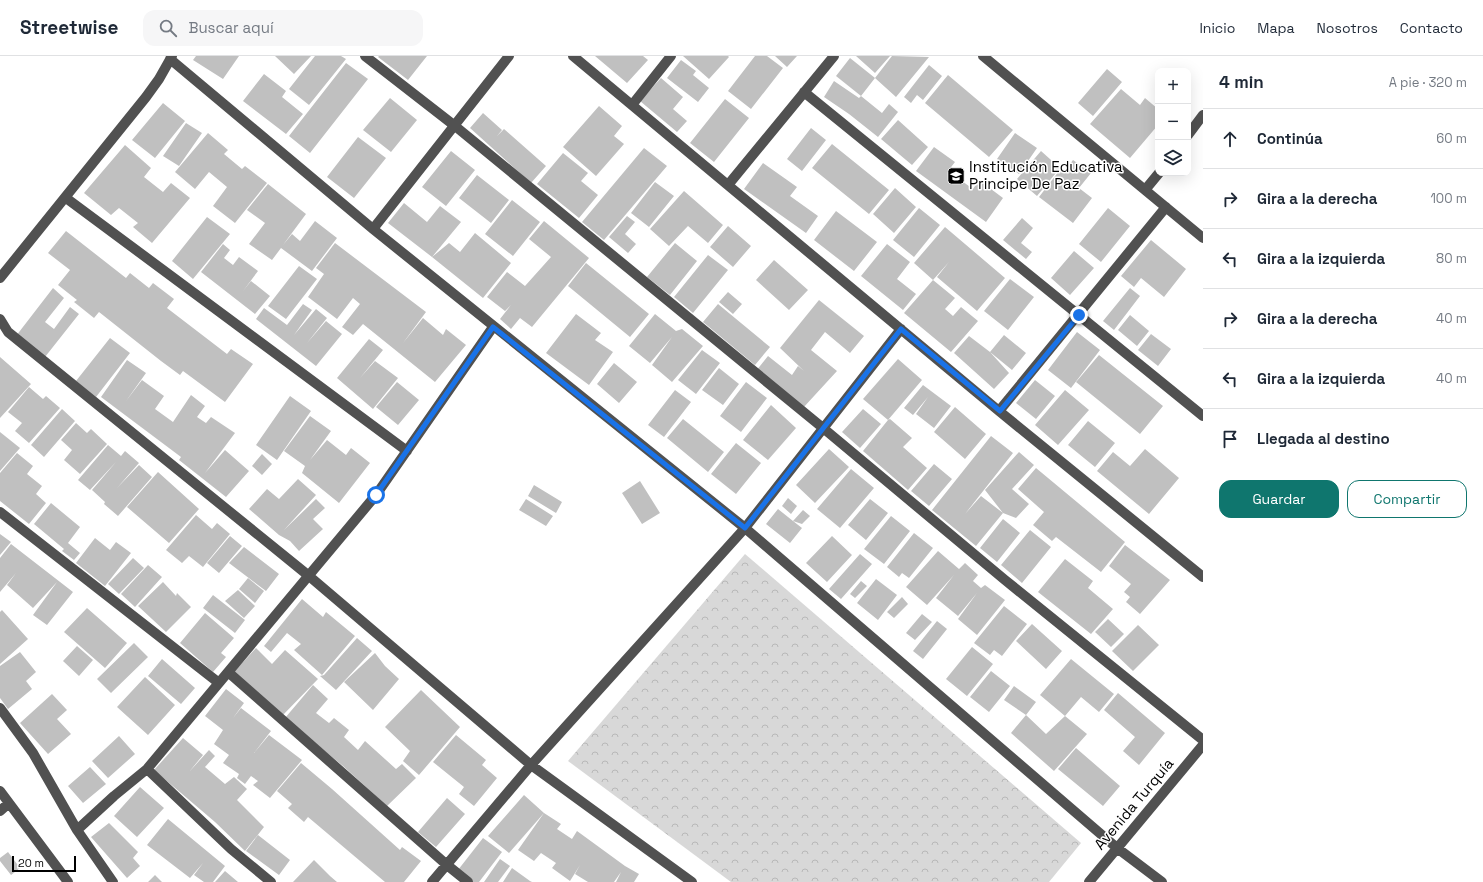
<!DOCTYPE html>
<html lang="es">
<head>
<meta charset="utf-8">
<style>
	body { margin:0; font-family:"Space Grotesk",sans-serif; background:#f6f6f7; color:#1f2937 }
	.controls { position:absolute; right:12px; top:12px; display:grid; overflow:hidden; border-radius:8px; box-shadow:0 4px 16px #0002 }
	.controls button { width:36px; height:36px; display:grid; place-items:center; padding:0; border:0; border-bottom:1px solid #e0e1e3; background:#fff; color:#1f2937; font:20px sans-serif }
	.scale { position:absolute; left:12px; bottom:10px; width:64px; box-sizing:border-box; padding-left:4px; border:2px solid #000; border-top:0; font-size:11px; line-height:14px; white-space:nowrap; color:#000; -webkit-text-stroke:3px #fff; paint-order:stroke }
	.stop { position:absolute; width:12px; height:12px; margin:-9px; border:3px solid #1a73e8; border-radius:50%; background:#fff }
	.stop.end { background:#1a73e8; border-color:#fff; box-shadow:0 1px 4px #0008 }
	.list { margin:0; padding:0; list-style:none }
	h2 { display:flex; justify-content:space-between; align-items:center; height:52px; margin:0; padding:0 16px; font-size:17px }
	h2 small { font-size:13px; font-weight:400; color:#747a83 }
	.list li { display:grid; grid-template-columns:26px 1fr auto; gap:12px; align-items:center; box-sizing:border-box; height:60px; padding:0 16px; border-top:1px solid #e0e1e3 }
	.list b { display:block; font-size:15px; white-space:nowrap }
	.list em { font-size:13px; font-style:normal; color:#747a83 }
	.actions { display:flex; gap:8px; padding:12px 16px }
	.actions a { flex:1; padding:9px 0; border:1px solid #0f766e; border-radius:12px; text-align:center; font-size:14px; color:#0f766e }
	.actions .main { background:#0f766e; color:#fff }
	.icon { flex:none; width:22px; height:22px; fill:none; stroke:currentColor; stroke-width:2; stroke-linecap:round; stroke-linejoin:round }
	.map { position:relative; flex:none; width:1203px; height:826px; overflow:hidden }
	header { display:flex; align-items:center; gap:24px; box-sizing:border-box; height:56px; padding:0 20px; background:#fff; border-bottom:1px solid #e0e1e3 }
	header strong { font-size:19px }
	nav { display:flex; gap:22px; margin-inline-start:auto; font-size:14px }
	.search { width:280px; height:36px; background:#f6f6f7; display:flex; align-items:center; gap:10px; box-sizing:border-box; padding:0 14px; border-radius:12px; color:#747a83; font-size:15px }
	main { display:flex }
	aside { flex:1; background:#fff }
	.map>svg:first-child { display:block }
	.park { fill:url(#park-crowns) }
	.building { fill:#c0c0c0 }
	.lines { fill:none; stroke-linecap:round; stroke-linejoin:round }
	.minor { stroke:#515151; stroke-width:10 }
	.route { stroke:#1a73e8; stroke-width:5 }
	.labels { text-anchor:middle; stroke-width:3; stroke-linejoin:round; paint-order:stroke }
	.poi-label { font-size:15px; fill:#000; stroke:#fff; text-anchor:start }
	.street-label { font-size:15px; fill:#000; stroke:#fff }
</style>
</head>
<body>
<header>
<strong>Streetwise</strong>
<div class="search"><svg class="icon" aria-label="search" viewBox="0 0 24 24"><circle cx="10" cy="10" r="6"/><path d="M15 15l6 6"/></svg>Buscar aquí</div>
<nav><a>Inicio</a><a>Mapa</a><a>Nosotros</a><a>Contacto</a></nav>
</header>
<main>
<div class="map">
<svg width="1203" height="826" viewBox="0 0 1203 826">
	<defs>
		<pattern id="park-crowns" width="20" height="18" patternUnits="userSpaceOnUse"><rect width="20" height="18" fill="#d8d8d8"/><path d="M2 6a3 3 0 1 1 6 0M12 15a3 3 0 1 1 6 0" fill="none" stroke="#b8b8b8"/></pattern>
	</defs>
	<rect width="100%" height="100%" fill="#fff"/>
	<path class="park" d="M745,498L1081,787L1049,826H731L568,705Z"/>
	<path class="building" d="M196,0H239L223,23L193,4Z
		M275,0H311L294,18Z
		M315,0H341L346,3L309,49L289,33Z
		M379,0H427L408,24L378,1Z
		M595,0H643L648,4L627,27Z
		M683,0H728L729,1L709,23Z
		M755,0H767L783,12L751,53L728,35Z
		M775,0H797L787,11Z
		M856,0H890L875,17Z
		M892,0L929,1L896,41L875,22L861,40L836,20L850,2L875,22Z
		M681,4L696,15L693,19L709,32L698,46L667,22Z
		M346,7L368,23L310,97L289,80Z
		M929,9L942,20L923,44L917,39L911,47L904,41Z
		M1107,13L1122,26L1093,60L1078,47Z
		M264,18L286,35L282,41L303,58L286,78L243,45Z
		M948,19L1013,74L989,101L925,47Z
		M661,22L683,41L673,53L687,65L677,76L640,45Z
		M834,25L859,42L861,40L882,57L889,48L898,56L878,81L849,58L824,41Z
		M1121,33L1140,49L1145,42L1158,53V69L1130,102L1090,68Z
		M390,42L417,64L391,96L363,74Z
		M725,43L749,62L714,106L690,87Z
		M163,47L185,65L155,102L132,84Z
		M599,50L622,70L614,80L624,88L596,120L563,91Z
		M483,57L502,74L497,80L504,73L546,110L531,127L470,72Z
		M898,64L928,91L912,109L881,83Z
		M186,67L202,77L179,110L163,100Z
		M811,72L826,84L802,115L787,103Z
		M208,77L228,94L224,98L242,113L245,110L267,127L235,167L213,150L227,131L209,116L195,133L175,116Z
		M1015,77L1037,92L1019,118L997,103Z
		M358,81L386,102L354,142L327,121Z
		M832,88L889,134L869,158L812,112Z
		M125,89L151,112L144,121L163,136L171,127L190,142L152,187L133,171L138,167L119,152L111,159L84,137Z
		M934,91L955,106L948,115L973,133L979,124L1003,142L986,166L916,115Z
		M644,92L667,110L604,184L582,166Z
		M451,95L475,114L446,150L422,131Z
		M1041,95L1060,112L1037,140L1017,123Z
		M563,97L588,117L581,125L598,139L579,162L537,128Z
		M1073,104L1091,117L1079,132L1092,142L1073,167L1039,141L1059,115L1064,116Z
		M763,107L797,131L790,140L818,160L806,177L744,133Z
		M477,119L509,144L491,167L459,142Z
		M655,126L674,140L649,171L631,157Z
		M268,128L306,158L283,189L292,178L300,185L315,165L337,182L312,215L281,192L272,204L249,188L265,167L247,154Z
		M895,132L916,151L894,177L873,158Z
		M684,135L723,169L708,187L688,170L669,190L650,173Z
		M512,144L540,166L513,200L485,178Z
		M404,147L427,166L440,150L461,166L432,201L388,167Z
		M919,152L940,169L914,201L893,184Z
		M1108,152L1130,170L1101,206L1079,188Z
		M836,155L877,186L854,215L814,184Z
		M627,160L635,166L625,178L636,188L628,197L609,181Z
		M207,161L230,178L193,223L172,205Z
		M1022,162L1033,172L1021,187L1032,196L1026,203L1003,184Z
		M544,165L589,202L532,271L520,262L511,273L500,263L511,249L505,255L487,241L507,216L525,230L551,201L529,183Z
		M728,170L751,190L733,211L710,191Z
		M945,171L1005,222L977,255L937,221L949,206L933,224L955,242L945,253L953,260L961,251L978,265L951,296L904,257L933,224L914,207Z
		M66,175L126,222L130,217L149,232L153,227L174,243L167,252L227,298L231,293L253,308L225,346L183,315L180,319L161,305L99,256L94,262L74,246L77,244L58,229L70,214L48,197Z
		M475,177L511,207L483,242L432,201L449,187L460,196Z
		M1151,184L1186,213L1164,241L1141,222L1134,231L1121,220Z
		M335,187L426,256L403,287L423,262L443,279L446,273L466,289L435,326L363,268L353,279L342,271L360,248L353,242L337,263L308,241L324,218L316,212Z
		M675,187L697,205L670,239L647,221Z
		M223,188L230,194L224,202L233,209L239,201L258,215L243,235L251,225L270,240L255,258L201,216Z
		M887,188L910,206L897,223L916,238L903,254L861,220Z
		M1074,195L1094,212L1070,239L1051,222Z
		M708,199L728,214L693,257L674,241Z
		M774,204L808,234L789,254L756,224Z
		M586,207L649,258L630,281L568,230Z
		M299,210L317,223L286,263L268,250Z
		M1010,223L1034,241L1008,274L984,255Z
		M53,232L64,242L45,266L54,273L70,251L79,258L45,301L16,280Z
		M1130,232L1140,240L1114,274L1103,265Z
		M728,236L742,248L733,258L719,246Z
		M819,244L864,280L850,297L825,276L811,294L837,315L803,352L756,315L768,300L792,319L798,310L804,315L780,292Z
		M303,248L312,254L294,279L316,253L327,262L307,287L326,265L342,278L316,310L256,263L264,252L287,269Z
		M718,248L770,291L755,309L703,266Z
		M576,258L601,277L595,284L613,296L589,329L546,297Z
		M655,258L676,275L682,273L703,290L672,326L652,309L672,281L650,307L629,290Z
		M1130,259L1149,275L1137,290L1118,274Z
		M1077,276L1100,294L1071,332L1048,314Z
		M1151,278L1171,293L1158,310L1138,294Z
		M1004,279L1026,297L1012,314L990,296Z
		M969,280L990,296L1009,317L994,333L954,297Z
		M110,282L130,297L96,341L76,325Z
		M369,283L383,294L360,322L375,305L398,322L373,353L337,322Z
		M702,294L720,307L696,338L678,324Z
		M1099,299L1163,350L1140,378L1076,326Z
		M0,301L31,328L0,362Z
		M898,303L922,324L888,364L863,343Z
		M127,304L146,317L126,345L142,324L164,340L155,353L173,366L191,339L205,350L197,361L206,367L211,361L235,377L205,417L225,394L249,415L226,441L179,404L181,401L101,341Z
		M614,307L637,326L619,347L597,328Z
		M719,312L739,328L723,349L702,334Z
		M1035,324L1055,340L1036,363L1016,347Z
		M397,326L419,344L398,369L376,351Z
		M746,326L767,342L741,376L720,360Z
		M923,329L951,350L934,372L916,358L928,341L913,359L904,352Z
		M29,331L43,343L46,340L60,352L29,387L15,375L22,367L8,356Z
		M675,334L691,346L664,381L648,369Z
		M1065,334L1089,354L1058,389L1035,369Z
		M290,340L311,355L277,404L256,389Z
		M771,349L796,372L768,404L743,384Z
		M955,351L986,378L965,403L934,376Z
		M62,353L75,365L44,401L31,389Z
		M863,353L881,368L860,392L842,376Z
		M310,360L331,375L310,404L327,384L346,399L351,392L370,407L339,447L302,417L305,410L284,395Z
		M683,363L724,396L708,416L667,382Z
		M890,363L912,382L903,391L927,412L908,434L863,395L888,364Z
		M1088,365L1115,387L1095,411L1068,389Z
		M76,367L87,377L91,373L107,388L80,418L64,404L72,394L61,384Z
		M0,376L20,392L0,415Z
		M991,380L1013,397L965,458L981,440L1003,457L976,490L932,454Z
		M736,387L761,407L736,438L711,418Z
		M108,389L121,400L125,395L139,407L117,432L139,409L152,421L118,460L104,448L105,446L92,434L116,406L90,434L78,424Z
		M829,393L849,411L815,447L796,429Z
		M1145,393L1179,422L1149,458L1097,415L1113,396L1130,410Z
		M1019,396L1034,409L1012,433L1029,448L1016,462L1003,457L985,434Z
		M17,397L33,410L27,418L42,430L36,438L46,447L29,468L0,445V417Z
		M262,398L272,408L262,419L252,410Z
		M934,408L952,423L929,450L911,435Z
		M1036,412L1125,486L1101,516L1056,481L1052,485L1033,469L1044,456L1018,433Z
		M851,413L874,432L840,472L817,453Z
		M158,416L199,453L169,487L127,451Z
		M298,423L316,439L284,474L316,443L325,452L313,463L323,473L299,495L290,485L279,479L249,453L267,433L279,443Z
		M640,425L660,457L642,468L622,437Z
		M534,429L562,446L556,457L528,440Z
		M788,442L797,450L791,458L782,450Z
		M526,443L553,460L546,470L519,454Z
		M870,443L888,457L866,484L848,469Z
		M51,447L80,471L68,487L80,497L74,504L62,495L64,493L34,468Z
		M778,453L793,465L803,454L810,460L802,468L793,465L802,472L790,487L766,468Z
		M196,459L212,473L217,467L230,478L203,511L189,500L182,507L166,494Z
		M891,460L910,475L884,508L864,493Z
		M1003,463L1020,477L997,506L980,492Z
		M1030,474L1051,491L1022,527L1001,509Z
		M914,477L933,492L909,522L902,517L899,521L887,511Z
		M0,478L11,486L0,499Z
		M230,480L242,490L219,517L207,507Z
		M832,480L852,499L827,526L806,507Z
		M95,482L110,494L116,486L131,497L105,530L76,507Z
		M11,488L73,536L47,569L33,559L57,526L33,552L7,529L16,517L0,536V502Z
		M1125,489L1170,524L1140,558L1126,546L1130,541L1124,536L1131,528L1109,510Z
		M244,491L279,518L266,535L229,507Z
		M938,495L959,513L965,507L978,519L973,525L981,532L985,529L1005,544L977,579L958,563L977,537L958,560L936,542L954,519L927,549L906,531Z
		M860,498L872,508L841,543L829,533Z
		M133,502L144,512L119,538L108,528Z
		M1065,503L1093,525L1088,532L1113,553L1091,578L1038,536Z
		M148,509L162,521L135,551L121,538Z
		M248,522L264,535L255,547L239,533Z
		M876,523L897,539L878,564L857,547Z
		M861,525L867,530L855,542L850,538Z
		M163,526L176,540L177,537L191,551L166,576L138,550Z
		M238,534L255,550L244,562L225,545Z
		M213,539L245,564L235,577L203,552Z
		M902,541L908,548L894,562L887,556Z
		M302,543L323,561L326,556L355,580L322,619L294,594L301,588L287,577L271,596L264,590Z
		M1004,550L1027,568L1002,600L994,594L990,599L974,587Z
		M87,552L127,587L105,612L64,576Z
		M2,554L28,583L0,608V556Z
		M205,557L234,582L221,597L226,601L213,616L180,587Z
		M922,558L932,566L915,584L906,577Z
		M1108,563L1124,578L1111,591L1095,576Z
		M937,565L947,573L923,603L913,595Z
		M1032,568L1062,595L1046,613L1016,585Z
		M1138,569L1159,589L1133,615L1112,595Z
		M357,582L372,595L336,634L320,620L324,619Z
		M134,587L148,601L111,637L97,623Z
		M77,590L93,604L79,620L63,605Z
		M972,591L993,608L967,640L946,623Z
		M256,592L272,608L285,594L318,623L282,660L234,616Z
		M20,596L36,616L26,625L32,633L8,653L0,642V610Z
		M375,597L385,610L399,623L373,654L344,626Z
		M162,603L195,632L181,648L148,620Z
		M1071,603L1114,638L1099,656L1081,641L1065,660L1087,678L1054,715L1011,677L1026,659L1046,678L1065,660L1040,639Z
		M991,615L1010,630L989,656L970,641Z
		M145,621L175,649L148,679L117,651Z
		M313,629L328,643L316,657L329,667L334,662L349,674L344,681L358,694L365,685L396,713L402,708L416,722L387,750L343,710L285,662Z
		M1014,630L1036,646L1026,659L1004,644Z
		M226,633L244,647L233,662L241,652L271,675L254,697L269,679L302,704L270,742L253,729L258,725L251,720L245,728L237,722L239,718L223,707L229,699L214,688L223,674L205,660Z
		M421,634L460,671L419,719L403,705L410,695L385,671Z
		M1118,637L1165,677L1139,709L1123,695L1135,681L1104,654Z
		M52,638L67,654L57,663L71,678L48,698L20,667Z
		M456,679L486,704L482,709L497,722L474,750L459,738L464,731L433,706Z
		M119,680L135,698L108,722L92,705Z
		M183,682L203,699L189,716L209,694L215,700L205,711L225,728L234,721L247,733L237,744L264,771L245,795L215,766L154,714Z
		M1076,692L1120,730L1103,750L1058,713Z
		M301,707L332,733L400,794L402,791L421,805L404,826H385L308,761L304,766L288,752L292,748L277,735Z
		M90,711L106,728L83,747L68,730Z
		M140,731L164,752L137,781L114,760Z
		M524,739L544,757L561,768L557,773L572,783L577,775L625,810L639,818L634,826H616L621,816L614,826H588L575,818L580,809L570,825L552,812L556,807L541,797L534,805L518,794L544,757L509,797L488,780Z
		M447,742L465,758L436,791L418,776Z
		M168,763L225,810L213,826H204L194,819L203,807L190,822L147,789Z
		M109,767L138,796L133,802L140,810L127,822L91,781Z
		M258,779L290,804L279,819L246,795Z
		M483,782L502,796L479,826H473L458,814Z
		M8,796L20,812L11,819L0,805V802Z
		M500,803L510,810L498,826H484Z
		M314,804L330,820L337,826H293Z
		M512,812L530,825L532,826H503Z
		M225,815L238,826H215Z
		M155,819L162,826H148Z"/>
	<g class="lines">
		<path class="minor" d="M365,0L455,70L823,372L1005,524L1203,684
			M573,0L999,355L1203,521
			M983,0L1203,182
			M170,3L373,173L745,472L1117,792L1162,826
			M804,36L1203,360
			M632,49L671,0
			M1188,79L1203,59
			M728,129L834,0
			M1145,134L1159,117
			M66,142L407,395
			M373,173L509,0
			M0,222L146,41L159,23L172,0
			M0,263L8,276L309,520L531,709L692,826
			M999,355L1166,151
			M0,456L219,627
			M228,616L447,809L468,826
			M0,652L33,697L77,774L113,826
			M147,713L231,793L271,826
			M0,735L68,826
			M0,755L9,747
			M77,774L114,740L147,713L376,439L493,271
			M432,826L531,709L745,472L901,273
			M1089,826L1203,689"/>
	</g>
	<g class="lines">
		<path class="route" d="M376,439L493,271L745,472L901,273L1000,355L1079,259"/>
	</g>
	<defs>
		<symbol id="school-square" viewBox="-11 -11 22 22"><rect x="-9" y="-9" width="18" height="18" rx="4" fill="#000" stroke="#fff"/><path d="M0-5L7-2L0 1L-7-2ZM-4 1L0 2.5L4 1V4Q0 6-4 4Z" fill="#fff"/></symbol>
	</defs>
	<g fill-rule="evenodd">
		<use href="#school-square" x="946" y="110" width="20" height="20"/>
	</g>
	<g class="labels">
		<g class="poi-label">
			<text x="969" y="116">Institución Educativa<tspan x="969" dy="17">Principe De Paz</tspan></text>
		</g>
		<g class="street-label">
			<text transform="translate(1134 748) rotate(-50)" y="5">Avenida Turquía</text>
		</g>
	</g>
</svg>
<div class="controls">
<button>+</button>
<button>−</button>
<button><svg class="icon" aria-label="layers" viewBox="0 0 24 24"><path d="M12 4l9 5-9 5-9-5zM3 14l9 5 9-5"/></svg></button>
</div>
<div class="scale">20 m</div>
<div class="stop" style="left:376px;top:439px"></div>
<div class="stop end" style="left:1079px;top:259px"></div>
</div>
<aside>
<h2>4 min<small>A pie · 320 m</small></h2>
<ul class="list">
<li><svg class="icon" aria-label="ahead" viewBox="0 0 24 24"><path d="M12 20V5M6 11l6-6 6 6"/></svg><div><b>Continúa</b></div><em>60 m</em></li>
<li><svg class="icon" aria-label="right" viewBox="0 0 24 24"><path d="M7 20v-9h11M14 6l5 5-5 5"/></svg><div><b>Gira a la derecha</b></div><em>100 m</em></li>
<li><svg class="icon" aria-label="left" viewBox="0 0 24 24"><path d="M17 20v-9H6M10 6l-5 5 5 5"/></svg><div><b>Gira a la izquierda</b></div><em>80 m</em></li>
<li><svg class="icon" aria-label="right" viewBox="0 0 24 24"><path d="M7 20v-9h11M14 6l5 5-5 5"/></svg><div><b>Gira a la derecha</b></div><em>40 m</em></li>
<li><svg class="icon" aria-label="left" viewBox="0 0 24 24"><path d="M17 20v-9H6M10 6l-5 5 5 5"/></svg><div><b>Gira a la izquierda</b></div><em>40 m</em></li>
<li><svg class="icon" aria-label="arrive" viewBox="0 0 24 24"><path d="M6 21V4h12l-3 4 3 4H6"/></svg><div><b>Llegada al destino</b></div></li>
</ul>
<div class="actions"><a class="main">Guardar</a><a>Compartir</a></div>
</aside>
</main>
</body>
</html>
